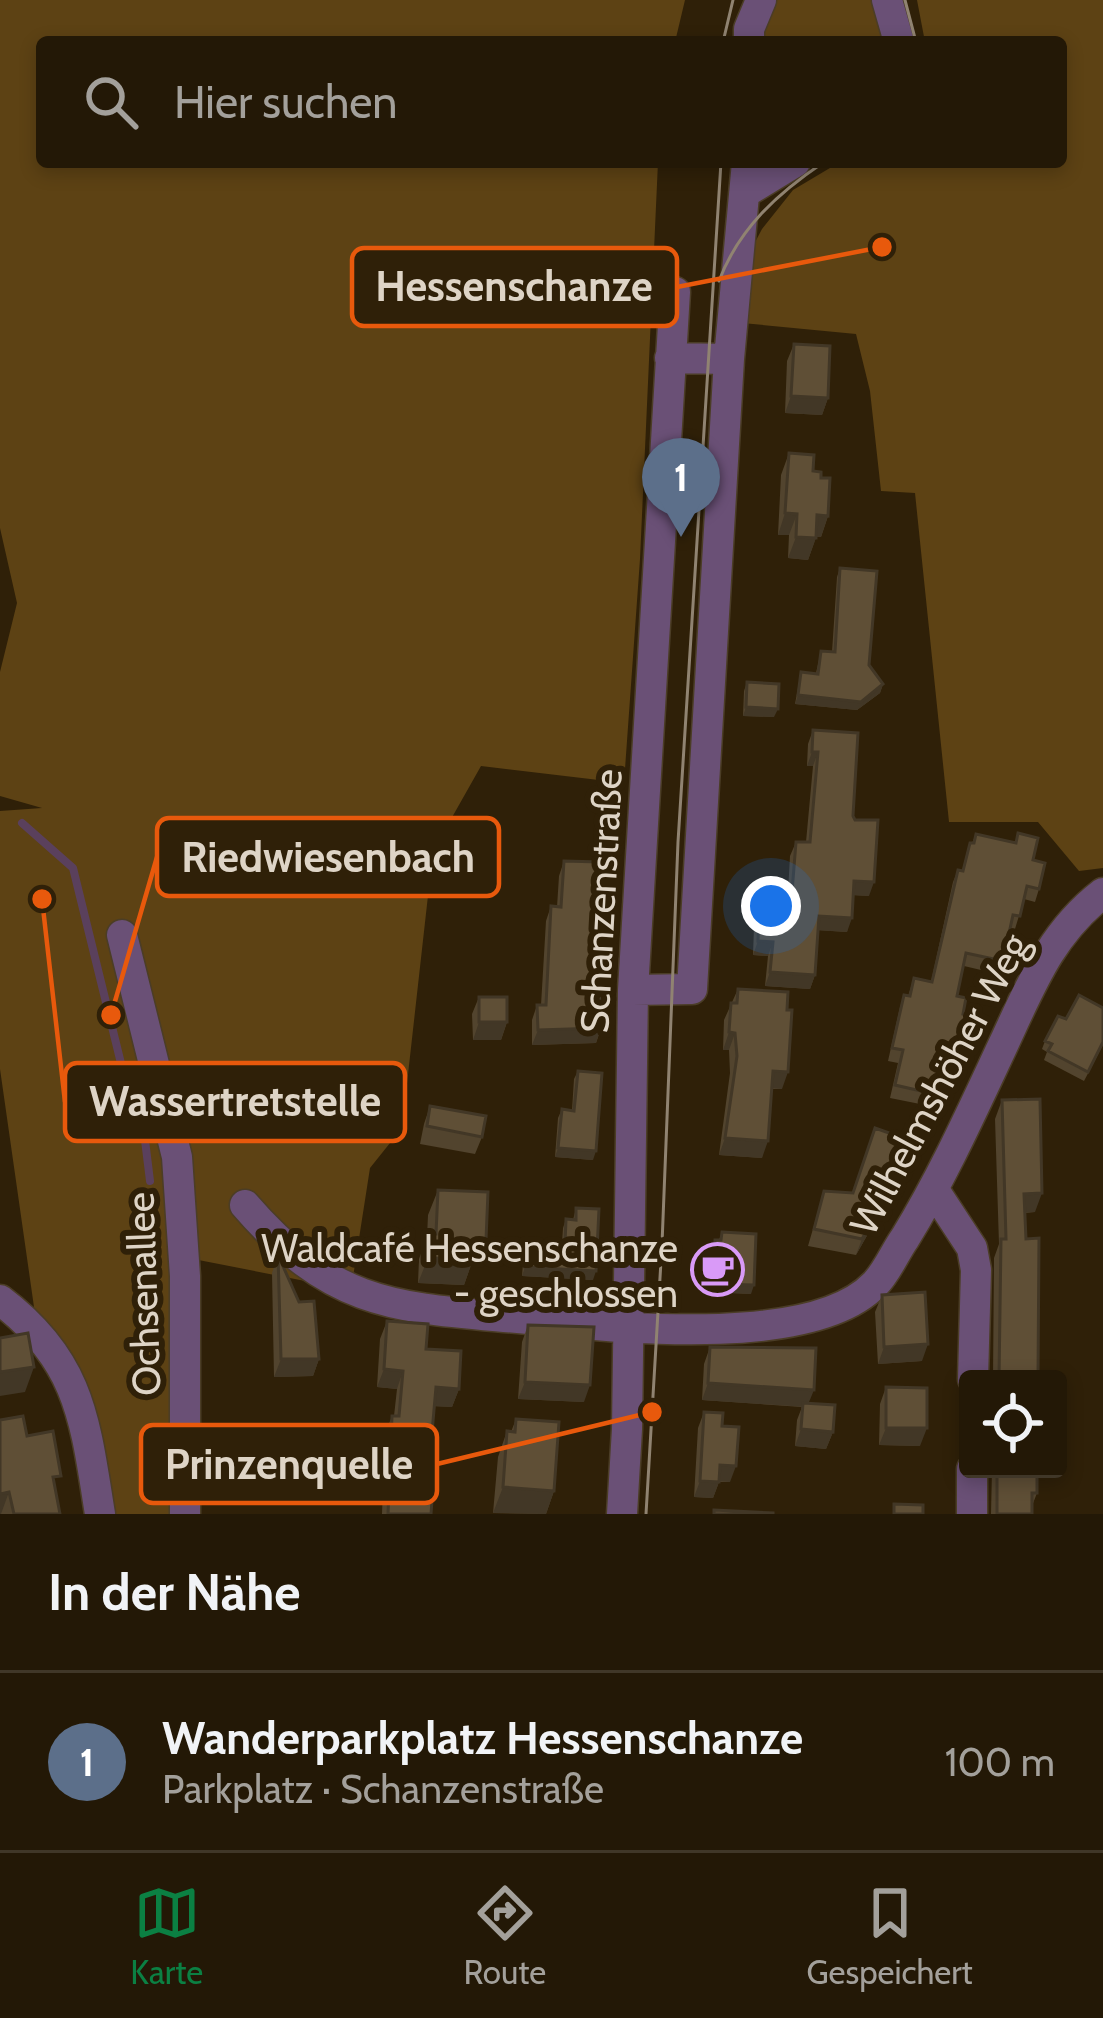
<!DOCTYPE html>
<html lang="de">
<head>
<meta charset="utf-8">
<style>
	body { margin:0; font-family:Cabin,sans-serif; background:#2f2514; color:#f1f3f6 }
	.controls { position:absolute; right:36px; bottom:36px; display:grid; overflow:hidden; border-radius:12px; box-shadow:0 6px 18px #0003 }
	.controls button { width:108px; height:108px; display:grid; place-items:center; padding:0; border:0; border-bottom:3px solid #403728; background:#231806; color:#f1f3f6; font:60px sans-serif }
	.you { position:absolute; left:771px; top:906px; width:42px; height:42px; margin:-30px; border:9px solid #fff; border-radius:50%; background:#1a73e8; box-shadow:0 0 0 18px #1a73e833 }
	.badge { display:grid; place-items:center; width:78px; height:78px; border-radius:50%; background:#0b8043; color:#fff; font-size:39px; font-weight:700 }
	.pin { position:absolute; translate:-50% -99px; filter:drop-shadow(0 3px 6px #0008) }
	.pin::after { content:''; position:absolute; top:63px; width:42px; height:36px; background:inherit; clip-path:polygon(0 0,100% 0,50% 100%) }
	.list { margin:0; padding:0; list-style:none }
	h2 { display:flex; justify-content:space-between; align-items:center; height:156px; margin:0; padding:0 48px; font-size:51px }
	h2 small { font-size:39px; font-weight:400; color:#a3a09b }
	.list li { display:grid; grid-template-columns:78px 1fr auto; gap:36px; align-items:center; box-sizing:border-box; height:180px; padding:0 48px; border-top:3px solid #403728 }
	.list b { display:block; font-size:45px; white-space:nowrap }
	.list p { margin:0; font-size:39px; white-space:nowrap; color:#a3a09b }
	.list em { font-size:39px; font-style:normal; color:#a3a09b }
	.icon { flex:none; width:66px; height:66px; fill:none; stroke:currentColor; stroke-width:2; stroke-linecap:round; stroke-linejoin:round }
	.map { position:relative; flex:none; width:1103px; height:1514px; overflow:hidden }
	.search { position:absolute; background:#231806; box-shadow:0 6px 18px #0003; left:36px; right:36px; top:36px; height:132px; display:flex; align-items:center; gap:30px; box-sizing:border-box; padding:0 42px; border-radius:12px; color:#a3a09b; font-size:45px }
	.sheet { height:336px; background:#231806 }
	nav { display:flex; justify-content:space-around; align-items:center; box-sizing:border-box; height:168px; border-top:3px solid #403728; background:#231806; font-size:33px; color:#a3a09b }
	nav a { display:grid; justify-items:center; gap:6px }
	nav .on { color:#0b8043 }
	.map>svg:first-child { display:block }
	.green { fill:#5d4214 }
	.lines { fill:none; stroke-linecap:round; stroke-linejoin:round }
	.stream { stroke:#5a405c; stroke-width:8 }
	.minor-casing { stroke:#4b3d26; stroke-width:33 }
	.minor { stroke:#6a5076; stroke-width:30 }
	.tram { stroke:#908371; stroke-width:3 }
	.wall { fill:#52442e }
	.shaded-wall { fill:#423726 }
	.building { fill:#5f4f36; stroke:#423726; stroke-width:3 }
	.labels { text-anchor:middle; stroke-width:12; stroke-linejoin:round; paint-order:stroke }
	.street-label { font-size:39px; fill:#ded4c6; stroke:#2f2008 }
	.poi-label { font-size:39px; fill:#ded4c6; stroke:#2f2008; text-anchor:end }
	.leader { fill:none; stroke:#e8590c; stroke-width:4.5 }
	.callout-dot { fill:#e8590c; stroke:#2f2008; stroke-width:4.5 }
	.callout { fill:#2f2008; stroke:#e8590c; stroke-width:4.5 }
	.callout-label { font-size:42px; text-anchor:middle; font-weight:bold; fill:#ded4c6 }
</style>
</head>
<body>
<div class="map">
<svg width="1103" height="1514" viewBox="0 0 1103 1514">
	<rect width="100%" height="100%" fill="#2f2008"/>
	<path class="green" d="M0,0H685L675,42H42V162H658L640,559L624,783L481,766L433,851L402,1128L370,1168L351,1290L178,1256V1514H107L36,1321L0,1069V811L42,808L0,796V672L17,603L0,528Z
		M772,0H876L890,42H756Z
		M917,0H1103V868L1079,871L1038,822H949L915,493L881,491L870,391L856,334L742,323L743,265L762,229L793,190L840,162H1061V42H925Z"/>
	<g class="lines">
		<path class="stream" d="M22,823L73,868L130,1100L144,1132L150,1181"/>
		<defs>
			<path id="minor" d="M887,0L899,42
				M749,42V29L761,0
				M746,192L795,162
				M729,359L747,162
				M122,935L177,1157L185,1276V1514
				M633,990L692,989L729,359L670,358
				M934,1190L972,1248L976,1270L973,1379
				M245,1205C339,1314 406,1307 539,1320C622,1328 814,1348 875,1284C887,1272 895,1252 905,1238C943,1176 973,1109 1004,1043C1031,985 1051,933 1103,893
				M0,1300C81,1361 85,1421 100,1514
				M622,1514L627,1429L633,990L675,292
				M972,1514V1469"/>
		</defs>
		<use href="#minor" class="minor-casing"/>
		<use href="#minor" class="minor"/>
		<path class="tram" d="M905,0L916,42
			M723,42L733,0
			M719,281C739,228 778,193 824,162
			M646,1514L662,1244L678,842L721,162"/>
	</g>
	<path class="wall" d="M794,344L828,398L822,415L785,413L787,361Z
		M789,453L821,478L828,516L821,537H816L808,560L788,558L789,535H778L781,475Z
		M840,568L869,665L883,684L880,693L857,710L795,704L801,672L816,673L821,651L832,652L837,577Z
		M747,682L774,717L743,716L744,691Z
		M813,730L853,816L869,896L854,895L847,932L818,930L815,975L810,989L765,986L768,956L753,955L754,927L759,913L771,901L775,891L788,892L790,856L796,842H806L813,766H807L808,744Z
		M1018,833L1033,860L1039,889L1035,902L1024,899L1015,929L1010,928L998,974L964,966L957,996L963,1014L965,1045L961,1057L949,1055L937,1102L932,1101L930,1106L890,1098L898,1063L888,1061L900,1007L904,995L908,996L914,978L931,982L953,882L958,870L962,871L970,843H972L976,834L1015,843Z
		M564,861L594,976L601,1028L596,1043L532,1045V1020L537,1005H541L546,921L551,906L557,907L559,876Z
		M738,989L782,1089H772L762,1158L719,1155L730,1073L729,1050H723L724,1020Z
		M479,997L507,1022L501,1040H473L472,1014Z
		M1103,1008V1045L1084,1081L1044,1060L1047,1052L1042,1049L1045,1041L1066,1019Z
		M578,1071L593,1160L555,1157L558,1118L562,1109L572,1110L574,1079Z
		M1002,1100L1035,1212L1025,1213L1038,1379H993L994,1258L999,1244L995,1119Z
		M430,1106L482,1137L475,1154L420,1144L424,1124Z
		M438,1190L486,1240L477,1266L471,1265L464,1285L418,1283L419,1259L427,1237L428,1215Z
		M824,1191L882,1209L856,1255L808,1246Z
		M576,1208L593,1280L522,1276L524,1250L527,1241L562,1243L563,1228L566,1219L573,1220Z
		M722,1232L751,1294L710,1292L712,1249L715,1240H719Z
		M278,1255L319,1359L313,1376L274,1377L272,1273Z
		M882,1295L922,1361L878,1364L875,1312Z
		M387,1321L426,1349L459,1389L452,1407L434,1406L431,1444V1514H382L385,1434L392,1416H394L397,1389L377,1387L380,1339Z
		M528,1325L584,1402L518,1399L522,1342Z
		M710,1347L809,1403L833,1432L826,1449L795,1446L797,1420L802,1407L702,1400L704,1364Z
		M886,1387L920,1446L879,1445L880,1404Z
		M704,1412L722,1426L730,1482H719L713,1498L694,1497L698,1428Z
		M516,1419L554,1491L546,1514L493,1513L498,1457L507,1431L511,1432Z
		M282,1426L314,1498H276L275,1444Z
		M27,1436L56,1491L60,1514H0Z
		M992,1469H1037V1493L1032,1506V1514H991Z"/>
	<path class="shaded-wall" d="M791,396L828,398L822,415L785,413Z
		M785,513L797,514L789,535H778Z
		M817,515L828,516L821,537H809Z
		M796,537L816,538L808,560L788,558Z
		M883,684L880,693L857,710L795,704L798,695Z
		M746,707L778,709L774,717L743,716Z
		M812,752H818L813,766H807Z
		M854,881L874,882L869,896L849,895Z
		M819,916L852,918L847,932L814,930Z
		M758,941L773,942L768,956L753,955Z
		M770,972L815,975L810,989L765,986Z
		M479,1022H507L501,1040H473Z
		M601,1028L596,1043L532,1045L538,1030Z
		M729,1032L735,1033L729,1050H723Z
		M773,1071L788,1072L782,1089L767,1088Z
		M725,1138L768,1141L762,1158L719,1155Z
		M558,1148L596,1151L593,1160L555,1157Z
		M888,1193L882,1209L856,1255L862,1239Z
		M1042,1193L1035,1212L1017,1213L1024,1194Z
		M474,1240H486L477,1266L471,1265L464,1285L418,1283L428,1258Z
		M525,1267L596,1271L593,1280L522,1276Z
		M713,1284L754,1285L751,1294L710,1292Z
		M928,1344L922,1361L878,1364L884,1347Z
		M281,1359H319L313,1376L274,1377Z
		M34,1367L25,1392L0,1396V1372Z
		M384,1369L403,1371L397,1389L377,1387Z
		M525,1382L590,1385L584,1402L518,1399Z
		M708,1383L814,1390L807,1407L702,1400Z
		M436,1387L459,1389L452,1407L429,1406Z
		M886,1428H927L920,1446L879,1445Z
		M801,1429L833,1432L826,1449L795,1446Z
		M720,1465L736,1466L730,1482L714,1481Z
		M320,1480L314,1498H276L283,1481Z
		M700,1481L719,1482L713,1498L694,1497Z
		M503,1487L554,1491L546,1514L493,1513Z
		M9,1492L1,1514H0V1494Z"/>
	<path class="building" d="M794,344L830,346L828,398L791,396Z
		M789,453L814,455L813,471L821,472V478H830L828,516L817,515L816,538L796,537L797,514L785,513Z
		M840,568L877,571L869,665L883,684L861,702L798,695L801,672L818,674L821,651L835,652Z
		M747,682L779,684L778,709L746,707Z
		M813,730L858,733L853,816L855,820H878L874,882L854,881L852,918L819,916L815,975L770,972L773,942L758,941L759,913L775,898V891L792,892L796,842H810L818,752H812Z
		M1018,833L1038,838L1033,860L1045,863L1039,889L1027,886L1020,916L1013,915L1003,961L966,953L957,996L966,998L963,1014L972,1016L965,1045L952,1042L941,1090L935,1088L934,1094L895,1085L903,1050L892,1048L904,995L910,996L914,978L932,982L958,870L963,871L970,843H974L976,834L1016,843Z
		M564,861L600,862L594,976H600L601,1028L538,1030L537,1005H546L551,906L561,907Z
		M738,989L788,992L787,1010H792L788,1072L773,1071L768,1141L725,1138L737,1056L735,1033L729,1032L731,1003H737Z
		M1079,995L1103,1008V1042L1088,1072L1048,1051L1052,1044L1045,1041L1058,1016L1066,1019Z
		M479,997H507V1022H479Z
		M578,1071L602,1073L596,1151L558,1148L562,1109L574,1111Z
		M1040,1099L1042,1193L1024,1194L1026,1239L1039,1238L1038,1379H999L1001,1239H1006L1002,1100Z
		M430,1106L486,1116L482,1137L427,1126Z
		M875,1128L906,1139L888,1193L862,1239L814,1229L824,1191L853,1193Z
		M438,1190L488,1192L486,1240H474L473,1259L428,1258L429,1234H436Z
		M576,1208L599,1209L596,1271L525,1267L527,1241L565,1244L566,1219L576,1220Z
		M722,1232L756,1234L754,1285L713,1284L715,1240H721Z
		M278,1255L299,1302L314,1301L319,1359H281Z
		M925,1292L928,1344L884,1347L882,1295Z
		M387,1321L428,1324L426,1349L461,1351L459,1389L436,1387L431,1444L436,1445L431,1514H388L392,1416H399L403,1371L384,1369Z
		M528,1325L594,1327L590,1385L525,1382Z
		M28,1333L34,1367L0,1372V1338Z
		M710,1347L816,1348L814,1390L708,1383Z
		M886,1387L927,1388V1428H886Z
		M803,1403L835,1405L833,1432L801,1429Z
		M704,1412L723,1413L722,1426L739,1427L736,1466L720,1465L719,1482L700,1481Z
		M23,1416L27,1436L53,1431L61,1476L53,1477L60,1514H14L9,1492L0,1494V1420Z
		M516,1419L559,1422L554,1491L503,1487L507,1431L515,1432Z
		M997,1469H1037V1493H1032V1514H997Z
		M894,1504L923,1505V1514H894Z
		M714,1510L773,1513V1514H714Z"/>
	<defs>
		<symbol id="cafe-ring" viewBox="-11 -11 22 22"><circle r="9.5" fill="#2f2008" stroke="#d99af7" stroke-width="1.5"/><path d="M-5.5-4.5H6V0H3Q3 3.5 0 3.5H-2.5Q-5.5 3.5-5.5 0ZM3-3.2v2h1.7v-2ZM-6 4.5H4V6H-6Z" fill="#d99af7"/></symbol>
	</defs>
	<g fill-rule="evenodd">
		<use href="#cafe-ring" x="688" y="1240" width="59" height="59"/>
	</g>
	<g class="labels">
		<g class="street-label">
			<text transform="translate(601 901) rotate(-87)" y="14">Schanzenstraße</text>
			<text transform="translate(939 1084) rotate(-62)" y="14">Wilhelmshöher Weg</text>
			<text transform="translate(143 1294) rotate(-92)" y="14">Ochsenallee</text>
		</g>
		<g class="poi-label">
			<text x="678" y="1262">Waldcafé Hessenschanze<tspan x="678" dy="45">- geschlossen</tspan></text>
		</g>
	</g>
	<path class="leader" d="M882 247L677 287M111 1015L157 857M42 899L65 1102M652 1412L437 1464"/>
	<g class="callout-dot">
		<circle cx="882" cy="247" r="12"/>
		<circle cx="111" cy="1015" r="12"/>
		<circle cx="42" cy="899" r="12"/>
		<circle cx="652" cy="1412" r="12"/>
	</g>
	<g class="callout">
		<rect x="352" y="248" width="325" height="78" rx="12"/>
		<rect x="157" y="818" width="342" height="78" rx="12"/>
		<rect x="65" y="1063" width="340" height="78" rx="12"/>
		<rect x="141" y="1425" width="296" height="78" rx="12"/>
	</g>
	<g class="callout-label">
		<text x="514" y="301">Hessenschanze</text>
		<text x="328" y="872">Riedwiesenbach</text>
		<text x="235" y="1116">Wassertretstelle</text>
		<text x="289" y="1479">Prinzenquelle</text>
	</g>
</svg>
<div class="controls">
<button><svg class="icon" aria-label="locate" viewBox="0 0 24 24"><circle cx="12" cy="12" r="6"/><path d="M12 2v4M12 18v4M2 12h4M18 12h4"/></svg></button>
</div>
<div class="you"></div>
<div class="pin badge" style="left:681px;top:537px;background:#5c6f8a">1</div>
<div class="search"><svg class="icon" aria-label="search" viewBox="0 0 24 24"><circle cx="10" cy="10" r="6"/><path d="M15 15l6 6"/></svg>Hier suchen</div>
</div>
<section class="sheet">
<h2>In der Nähe<small></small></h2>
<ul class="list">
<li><span class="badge" style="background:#5c6f8a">1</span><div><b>Wanderparkplatz Hessenschanze</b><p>Parkplatz · Schanzenstraße</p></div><em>100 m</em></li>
</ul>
</section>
<nav>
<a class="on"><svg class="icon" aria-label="map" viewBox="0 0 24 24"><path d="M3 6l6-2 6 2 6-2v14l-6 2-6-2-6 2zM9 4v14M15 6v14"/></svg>Karte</a>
<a><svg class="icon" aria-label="directions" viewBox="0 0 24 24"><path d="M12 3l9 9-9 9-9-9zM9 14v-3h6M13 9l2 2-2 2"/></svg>Route</a>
<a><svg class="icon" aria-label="saved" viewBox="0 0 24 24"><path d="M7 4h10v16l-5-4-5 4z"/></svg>Gespeichert</a>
</nav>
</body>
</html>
